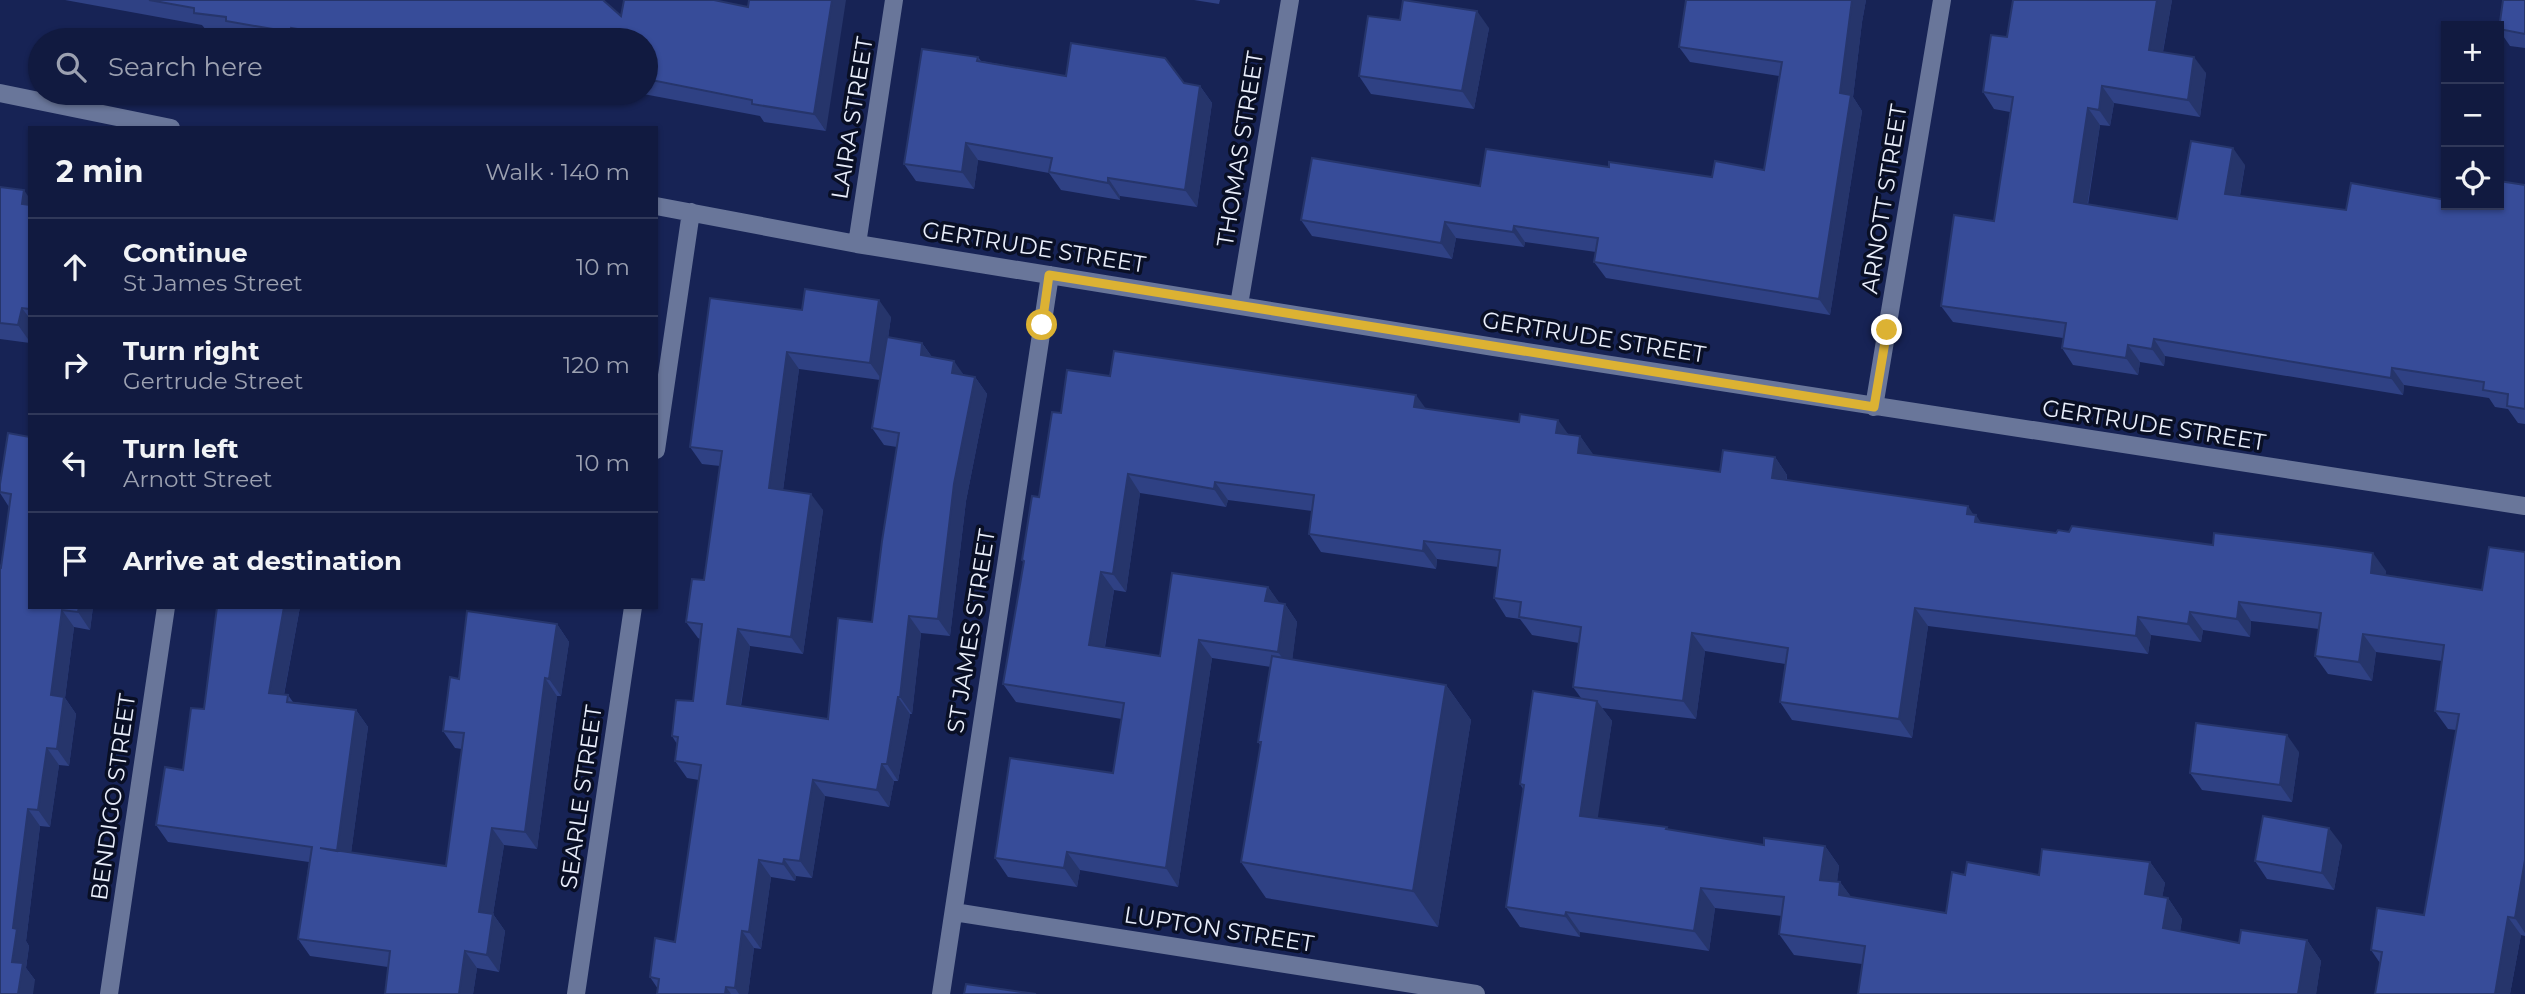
<!DOCTYPE html>
<html lang="en">
<head>
<meta charset="utf-8">
<style>
	body { margin:0; font-family:Montserrat,sans-serif; background:#1a2347; color:#f1f3f6 }
	.controls { position:absolute; right:21px; top:21px; display:grid; overflow:hidden; border-radius:0px; box-shadow:0 2px 5px #0004 }
	.controls button { width:63px; height:63px; display:grid; place-items:center; padding:0; border:0; border-bottom:2px solid #303859; background:#111a40; color:#f1f3f6; font:35px sans-serif }
	.stop { position:absolute; width:21px; height:21px; margin:-16px; border:5px solid #dcb233; border-radius:50%; background:#fff }
	.stop.end { background:#dcb233; border-color:#fff; box-shadow:0 2px 7px #0008 }
	.list { margin:0; padding:0; list-style:none }
	h2 { display:flex; justify-content:space-between; align-items:center; height:91px; margin:0; padding:0 28px; font-size:30px }
	h2 small { font-size:23px; font-weight:400; color:#9ca1b1 }
	.list li { display:grid; grid-template-columns:46px 1fr auto; gap:21px; align-items:center; box-sizing:border-box; height:98px; padding:0 28px; border-top:2px solid #303859 }
	.list b { display:block; font-size:26px; white-space:nowrap }
	.list p { margin:0; font-size:23px; white-space:nowrap; color:#9ca1b1 }
	.list em { font-size:23px; font-style:normal; color:#9ca1b1 }
	.icon { flex:none; width:38px; height:38px; fill:none; stroke:currentColor; stroke-width:2; stroke-linecap:round; stroke-linejoin:round }
	.map { position:relative; flex:none; width:2525px; height:994px; overflow:hidden }
	.search { position:absolute; background:#111a40; box-shadow:0 2px 5px #0004; left:28px; top:28px; width:630px; height:77px; display:flex; align-items:center; gap:18px; box-sizing:border-box; padding:0 24px; border-radius:38px; color:#9ca1b1; font-size:26px }
	.panel { position:absolute; background:#111a40; box-shadow:0 2px 5px #0004; left:28px; top:126px; width:630px; height:483px; border-radius:0px }
	.map>svg:first-child { display:block }
	.lines { fill:none; stroke-linecap:round; stroke-linejoin:round }
	.minor { stroke:#69769a; stroke-width:18 }
	.wall { fill:#2f4184; fill-rule:evenodd }
	.shaded-wall { fill:#26356b }
	.building { fill:#374c99; stroke:#26356b; stroke-width:2 }
	.route { stroke:#dcb233; stroke-width:9 }
	.labels { text-anchor:middle; stroke-width:7; stroke-linejoin:round; paint-order:stroke }
	.street-label { font-size:23px; fill:#e9eefb; stroke:#090f25 }
</style>
</head>
<body>
<div class="map">
<svg width="2525" height="994" viewBox="0 0 2525 994">
	<rect width="100%" height="100%" fill="#172355"/>
	<g class="lines">
		<path class="minor" d="M0,93L171,128
			M656,206L857,244L1494,347L2525,506
			M857,244L894,0
			M1239,305L1290,0
			M1874,407L1942,0
			M656,450L691,212
			M954,912L1476,994
			M109,994L166,607
			M576,994L633,607
			M941,994L1050,275"/>
	</g>
	<path class="wall" d="M65,0H603L621,16L748,7L826,131L764,122L760,116L638,93H646V40H252L238,38L235,34L206,30L202,25Z
		M1194,0H1220L1219,4Z
		M1686,0H1866L1862,22L1853,97L1862,111L1830,315L1606,278L1594,262L1596,252L1525,242L1524,247L1456,238L1452,259L1312,236L1301,220L1480,186L1609,167L1712,177L1764,170L1779,76L1690,62L1679,47Z
		M2172,0L2163,52L2206,73L2200,117L2114,103L2110,126L2100,125L2088,205L2177,219L2245,165L2240,196L2346,210L2446,205L2525,185V424L2518,423L2508,409L2495,407L2489,398L2404,385L2403,395L2165,356L2164,366L2140,362L2138,375L2073,365L2062,348L2063,338L1953,322L1941,306L1994,221L2010,112L1994,109L1983,92L2007,37Z
		M2525,0V48L2510,46L2499,30L2498,26Z
		M1400,20L1489,28L1474,109L1371,94L1359,76Z
		M978,57L981,61L1066,76L1184,83L1200,86L1212,103L1197,207L1120,196V200L1061,190L1049,173L978,160L974,189L916,181L904,164Z
		M558,93H588L587,98Z
		M0,187L30,199V343L0,339Z
		M802,310L891,317L888,338L922,343L932,357L965,375L975,377L987,394L966,501L950,636L921,633L912,714H910L898,781H894L889,807L825,796L812,878L796,876L795,881L771,877L761,949L754,948L748,994H657L658,989L650,977L675,942L699,780L687,778L675,761L677,744L672,736L693,701L700,639L698,638L686,622L704,580L720,466L702,464L690,447ZM799,369L880,380L872,428L884,445L897,447L872,622L828,719L741,706L750,646L803,654L823,510L783,490Z
		M1110,376L1426,409L1580,436L1593,455L1720,472L1775,457L1787,475V480L1974,515L1981,523L2056,533L2069,532L2386,571L2385,576L2482,590L2525,552V936L2521,935L2510,994L2380,963L2371,950L2424,915L2456,730L2448,729L2435,711L2442,661L2376,652L2372,681L2328,674L2315,656L2319,629L2251,621L2250,637L2203,630L2201,642L2151,635L2148,654L1928,626L1912,738L1792,720L1780,702L1785,664L1705,651L1696,719L1602,708L1612,721L1597,818L1667,827L1668,829L1764,845L1825,846L1839,866L1837,881L1840,882L1851,897L1946,913L1965,875H2039L2150,862L2165,883L2162,897L2168,898L2182,919L2180,932L2239,943L2307,940L2321,961L2316,994H1858L1862,964L1794,955L1779,934L1782,916L1715,908L1709,951L1580,932V937L1520,927L1506,907L1523,789L1520,784L1581,698L1573,687L1579,643L1532,635L1520,619L1506,617L1494,598L1498,567L1437,559L1436,569L1321,552L1309,534L1312,511L1228,500L1226,507L1140,493L1126,592L1114,590L1105,647L1160,656L1268,587L1279,603L1285,604L1297,622L1292,660L1446,685L1471,720L1438,927L1266,898L1241,862L1261,746L1258,742L1271,667L1212,658L1178,887L1080,870L1077,887L1008,877L995,858L1113,773L1122,719L1016,702L1003,684L1024,563L1022,560L1061,413Z
		M8,433L30,607H93L90,630L74,627L65,698L76,714L69,766L59,765L50,827L40,826L26,941L29,946L26,968L35,980L0,994L1,567L9,507L0,493V484Z
		M217,607H300L284,695H288L293,702L356,710L368,727L351,853L446,866L462,749L455,748L443,731L459,679L557,624L569,642L561,696H557L537,849L504,845L493,914L505,931L499,972L477,968L473,994H385L388,967L310,956L298,939L309,862L168,842L156,825L183,770L204,709Z
		M2299,752L2292,802L2202,790L2190,773Z
		M2342,845L2334,890L2267,879L2255,861Z"/>
	<path class="shaded-wall" d="M832,0H846L826,131L814,114Z
		M1852,0H1866L1862,22L1853,97L1862,111L1830,315L1819,299L1840,93Z
		M2157,0H2172L2160,67L2149,50Z
		M1477,11L1489,28L1474,109L1462,91Z
		M291,28L300,40H296L290,32Z
		M2194,57L2206,73L2200,117L2188,100Z
		M1200,86L1212,103L1197,207L1185,190Z
		M2102,86L2114,103L2110,126L2099,110Z
		M2088,108L2100,125L2085,219L2074,202Z
		M966,143L978,160L974,189L962,172Z
		M2233,148L2245,165L2237,211L2225,194Z
		M1108,178L1120,196V200L1108,183Z
		M24,190L30,199V215L22,204Z
		M1445,222L1456,238L1452,259L1441,243Z
		M1514,226L1525,242L1524,247L1513,232Z
		M879,300L891,317L882,380L870,363Z
		M22,308L30,319V342L18,325Z
		M2154,339L2165,356L2164,366L2152,349Z
		M922,343L934,360L921,355Z
		M2128,345L2140,362L2138,375L2126,358Z
		M787,352L799,369L781,505L769,488Z
		M954,361L966,378L952,373Z
		M2392,368L2404,385L2403,395L2391,378Z
		M975,377L987,394L966,501L950,636L938,619L954,484Z
		M1416,395L1429,413L1414,407Z
		M1558,420L1571,438L1556,433Z
		M1580,436L1593,454L1591,471L1578,453Z
		M1775,457L1787,475L1784,496L1772,478Z
		M1128,474L1140,493L1126,592L1113,574Z
		M1215,482L1228,500L1226,507L1214,489Z
		M811,494L823,510L803,654L791,637Z
		M1968,506L1975,517L1976,515L1988,533L1967,514Z
		M1424,541L1437,559L1436,569L1423,551Z
		M2373,553L2386,571L2383,592L2371,573Z
		M1101,572L1114,590L1102,663L1089,645Z
		M1268,587L1281,605L1265,601Z
		M2239,602L2251,621L2250,637L2237,619Z
		M1285,604L1297,622L1291,670L1278,652Z
		M79,607H93L90,630L78,612Z
		M284,607H300L281,710L269,693Z
		M1915,608L1928,626L1912,738L1899,719Z
		M62,610L74,627L65,698L76,714L69,766L57,749L51,695Z
		M2190,612L2203,630L2201,642L2188,624Z
		M909,616L921,633L912,714L900,697Z
		M2138,617L2151,635L2148,654L2136,636Z
		M557,624L569,642L561,696L549,679Z
		M738,629L750,646L738,721L727,704Z
		M1692,633L1705,651L1696,719L1683,701Z
		M2363,634L2376,652L2372,681L2359,662Z
		M1199,640L1212,658L1178,887L1166,868Z
		M545,678L557,696L537,849L525,832Z
		M1446,685L1471,720L1438,927L1413,891Z
		M898,697L910,714L898,781L887,764Z
		M1597,701L1612,721L1595,837L1580,816Z
		M356,710L368,727L349,868L337,851Z
		M2287,735L2299,752L2292,802L2280,785Z
		M47,748L59,765L50,827L38,810Z
		M882,764L894,781L889,807L877,790Z
		M813,780L825,796L812,878L800,861Z
		M28,809L40,826L26,941L29,946L26,968L35,980L33,994H18L12,962L13,928Z
		M492,828L504,845L493,914L505,931L499,972L487,955L479,912Z
		M2329,828L2342,845L2334,890L2322,873Z
		M1825,846L1839,866L1835,900L1820,880Z
		M1067,852L1080,870L1077,887L1064,868Z
		M784,859L796,876L795,881L783,864Z
		M759,860L771,877L761,949L749,932Z
		M2525,860V933L2515,918Z
		M2150,862L2165,883L2159,915L2145,894Z
		M1840,882L1855,902L1839,895Z
		M1701,888L1715,908L1709,951L1694,931Z
		M2168,898L2182,919L2177,949L2163,928Z
		M1566,912L1580,932V937L1565,916Z
		M2508,917L2521,935L2510,994H2495Z
		M742,931L754,948L748,994H739L735,988Z
		M2307,940L2321,961L2316,994H2298Z
		M465,951L477,968L473,994H459Z
		M726,987L731,994H725Z"/>
	<path class="building" d="M149,0H603L621,16L624,0H714L748,7L749,0H832L814,114L752,104V100L646,79V40H360L291,28L290,32L226,21V17L194,13V8Z
		M1403,0L1477,11L1462,91L1359,76L1368,16L1400,20Z
		M1686,0H1852L1840,93L1851,95L1819,299L1594,262L1598,238L1514,226L1513,232L1445,222L1441,243L1301,220L1312,158L1480,186L1486,149L1609,167V162L1712,177L1715,161L1764,170L1782,62L1679,47Z
		M2013,0H2157L2149,50L2194,57L2188,100L2102,86L2099,110L2088,108L2074,202L2177,219L2191,141L2233,148L2225,194L2346,210L2351,183L2446,200V205H2499V181L2525,185V409L2507,406L2508,394L2483,390L2484,382L2392,368L2391,378L2154,339L2152,349L2128,345L2126,358L2062,348L2066,323L1941,306L1954,215L1994,221L2013,97L1983,92L1991,35L2007,37Z
		M2503,0H2525V34L2499,29Z
		M1071,43L1165,58L1184,83L1200,86L1185,190L1108,178V183L1049,172L1052,158L966,143L962,172L904,164L922,49L978,57L977,61L1066,76Z
		M0,187L24,190L22,204L30,205V309L22,308L18,325L0,323Z
		M805,289L879,300L870,363L787,352L769,488L811,494L791,637L738,629L727,704L828,719L838,618L872,622L882,541L899,433L872,428L887,337L922,343L921,355L954,361L952,373L975,377L954,484L938,619L909,616L900,697H898L887,764H882L877,790L813,780L800,861L784,859L783,864L759,860L749,932L742,931L735,988L726,987L725,994H657L659,979L650,977L655,938L675,942L701,765L675,761L678,737L672,736L676,700L693,701L702,624L686,622L692,579L704,580L722,451L690,447L710,298L802,310Z
		M1114,351L1416,395L1414,407L1519,422L1520,414L1558,420L1556,433L1580,436L1578,453L1720,472L1723,450L1775,457L1772,478L1968,506L1967,514L1976,515L1975,522L2056,533L2058,530L2069,532L2072,526L2213,545L2214,533L2331,547L2373,553L2371,573L2482,590L2489,547L2525,552V860L2515,918L2508,917L2495,994H2375L2382,952L2371,950L2377,908L2424,915L2459,714L2435,711L2444,645L2363,634L2359,662L2315,656L2321,613L2239,602L2237,619L2190,612L2188,624L2138,617L2136,636L1915,608L1899,719L1780,702L1788,648L1692,633L1683,701L1573,687L1581,627L1519,617L1521,602L1494,598L1500,550L1424,541L1423,551L1309,534L1314,495L1215,482L1214,489L1128,474L1113,574L1101,572L1089,645L1160,656L1172,573L1268,587L1265,601L1285,604L1278,652L1199,640L1166,868L1067,852L1064,868L995,858L1010,758L1113,773L1124,703L1003,684L1024,561L1022,560L1032,496L1039,497L1052,412L1061,413L1067,370L1110,376Z
		M8,433L30,437V607H79L78,612L62,610L51,695L64,697L57,749L47,748L38,810L28,809L13,928L17,929L12,962L23,963L18,994H0V566L1,567L11,494L0,492V484Z
		M217,607H284L269,693L288,695L287,702L356,710L337,851L320,848L446,866L464,733L443,731L450,677L459,679L467,611L557,624L549,679L545,678L525,832L492,828L479,912L493,914L487,955L465,951L459,994H385L390,951L298,939L312,847L156,825L165,767L183,770L191,708L204,709Z
		M1272,656L1446,685L1413,891L1241,862L1261,742H1258Z
		M1533,691L1597,701L1580,816L1667,827L1666,829L1764,845V838L1825,846L1820,880L1840,882L1839,895L1946,913L1952,872L1965,875L1967,862L2039,875L2042,849L2150,862L2145,894L2168,898L2163,928L2239,943L2241,930L2307,940L2298,994H1858L1865,946L1779,934L1784,897L1701,888L1694,931L1566,912L1565,916L1506,907L1524,785L1520,784Z
		M2196,723L2287,735L2280,785L2190,773Z
		M2263,816L2329,828L2322,873L2255,861Z
		M966,984L1036,994H964Z"/>
	<g class="lines">
		<path class="route" d="M1042,325L1049,275L1874,407L1887,330"/>
	</g>
	<g class="labels">
		<g class="street-label">
			<text transform="translate(852 118) rotate(-81)" y="8">LAIRA STREET</text>
			<text transform="translate(1240 149) rotate(-81)" y="8">THOMAS STREET</text>
			<text transform="translate(1884 199) rotate(-81)" y="8">ARNOTT STREET</text>
			<text transform="translate(1034 247) rotate(9)" y="8">GERTRUDE STREET</text>
			<text transform="translate(1594 337) rotate(9)" y="8">GERTRUDE STREET</text>
			<text transform="translate(2154 425) rotate(9)" y="8">GERTRUDE STREET</text>
			<text transform="translate(971 631) rotate(-81)" y="8">ST JAMES STREET</text>
			<text transform="translate(113 797) rotate(-82)" y="8">BENDIGO STREET</text>
			<text transform="translate(581 797) rotate(-82)" y="8">SEARLE STREET</text>
			<text transform="translate(1219 929) rotate(9)" y="8">LUPTON STREET</text>
		</g>
	</g>
</svg>
<div class="controls">
<button>+</button>
<button>−</button>
<button><svg class="icon" aria-label="locate" viewBox="0 0 24 24"><circle cx="12" cy="12" r="6"/><path d="M12 2v4M12 18v4M2 12h4M18 12h4"/></svg></button>
</div>
<div class="stop" style="left:1042px;top:325px"></div>
<div class="stop end" style="left:1887px;top:330px"></div>
<div class="search"><svg class="icon" aria-label="search" viewBox="0 0 24 24"><circle cx="10" cy="10" r="6"/><path d="M15 15l6 6"/></svg>Search here</div>
<section class="panel">
<h2>2 min<small>Walk · 140 m</small></h2>
<ul class="list">
<li><svg class="icon" aria-label="ahead" viewBox="0 0 24 24"><path d="M12 20V5M6 11l6-6 6 6"/></svg><div><b>Continue</b><p>St James Street</p></div><em>10 m</em></li>
<li><svg class="icon" aria-label="right" viewBox="0 0 24 24"><path d="M7 20v-9h11M14 6l5 5-5 5"/></svg><div><b>Turn right</b><p>Gertrude Street</p></div><em>120 m</em></li>
<li><svg class="icon" aria-label="left" viewBox="0 0 24 24"><path d="M17 20v-9H6M10 6l-5 5 5 5"/></svg><div><b>Turn left</b><p>Arnott Street</p></div><em>10 m</em></li>
<li><svg class="icon" aria-label="arrive" viewBox="0 0 24 24"><path d="M6 21V4h12l-3 4 3 4H6"/></svg><div><b>Arrive at destination</b></div></li>
</ul>
</section>
</div>
</body>
</html>
